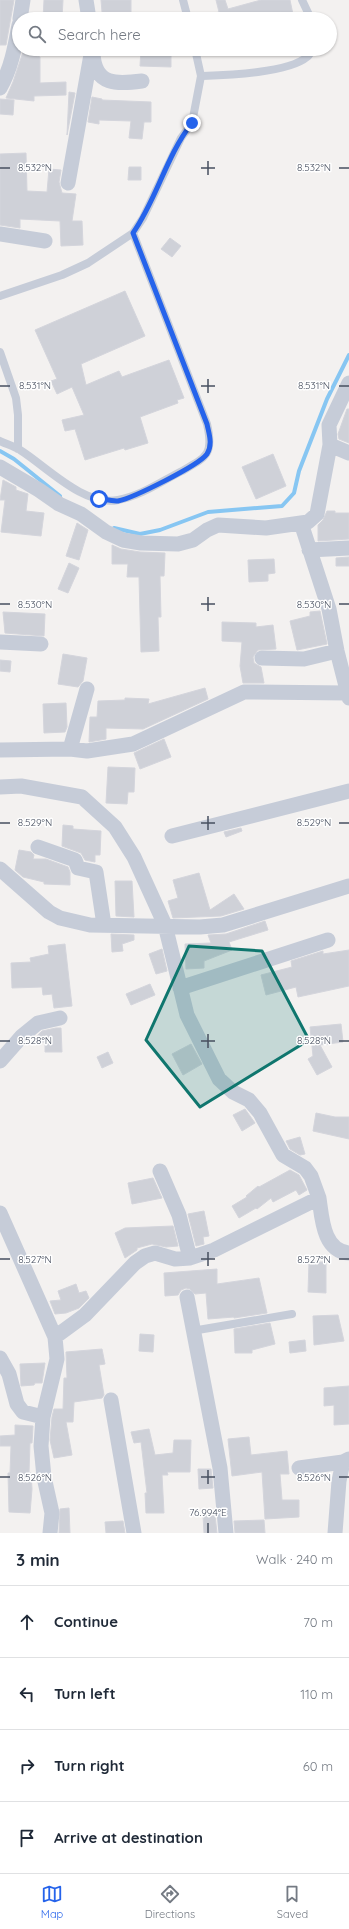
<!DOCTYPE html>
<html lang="en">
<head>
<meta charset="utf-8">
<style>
	body { margin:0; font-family:Quicksand,sans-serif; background:#f6f6f7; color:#1f2937 }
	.stop { position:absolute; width:12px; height:12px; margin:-9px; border:3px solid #2563eb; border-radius:50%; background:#fff }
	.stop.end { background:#2563eb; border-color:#fff; box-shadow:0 1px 4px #0008 }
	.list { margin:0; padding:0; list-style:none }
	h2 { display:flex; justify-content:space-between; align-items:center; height:52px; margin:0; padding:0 16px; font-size:17px }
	h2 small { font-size:13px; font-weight:400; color:#747a83 }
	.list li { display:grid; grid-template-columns:26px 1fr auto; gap:12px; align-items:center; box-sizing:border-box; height:72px; padding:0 16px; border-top:1px solid #e0e1e3 }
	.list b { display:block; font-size:15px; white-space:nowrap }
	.list em { font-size:13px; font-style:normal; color:#747a83 }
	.icon { flex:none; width:22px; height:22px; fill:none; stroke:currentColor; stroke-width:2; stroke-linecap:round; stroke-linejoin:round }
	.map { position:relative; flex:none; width:349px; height:1533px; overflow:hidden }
	.search { position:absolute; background:#fff; box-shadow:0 1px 3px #0004; left:12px; right:12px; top:12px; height:44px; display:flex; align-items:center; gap:10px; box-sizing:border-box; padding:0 14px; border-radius:22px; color:#747a83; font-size:15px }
	.sheet { height:340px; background:#fff }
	nav { display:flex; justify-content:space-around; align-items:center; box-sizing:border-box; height:56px; border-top:1px solid #e0e1e3; background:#fff; font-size:11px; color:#747a83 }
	nav a { display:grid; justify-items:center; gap:2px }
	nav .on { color:#2563eb }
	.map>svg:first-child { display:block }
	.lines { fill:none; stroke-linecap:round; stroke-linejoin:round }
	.stream { stroke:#87c6f2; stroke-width:4 }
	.building { fill:#cfd1d8; stroke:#d4d5dc }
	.service { stroke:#c6ccd8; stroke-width:8 }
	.minor { stroke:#c6ccd8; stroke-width:15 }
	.route { stroke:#2563eb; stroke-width:5 }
	.marked { fill:#0f766e; fill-opacity:0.2; stroke:#0f766e; stroke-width:3; stroke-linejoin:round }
	.ticks { fill:none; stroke:#474f5f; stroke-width:1.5 }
	.ticks-label { font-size:10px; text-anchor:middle; fill:#474f5f; stroke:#fff; stroke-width:3; stroke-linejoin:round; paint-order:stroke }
</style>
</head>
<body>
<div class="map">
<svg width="349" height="1533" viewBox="0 0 349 1533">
	<rect width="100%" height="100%" fill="#f3f1f0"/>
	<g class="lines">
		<path class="stream" d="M0,451L14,459L60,496
			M114,528L140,534L160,530L208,512L282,506L294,493L299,471L327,399L349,355"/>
	</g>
	<path class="building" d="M0,0H14L6,45H0Z
		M44,0H63L62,19H43Z
		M101,0H131V12H102Z
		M216,0H225L228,9L261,0H290L294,19H283L281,12L255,19H204V16L219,12Z
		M141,49H171V67L140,66Z
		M23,52L40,57V83L66,82V95L34,96V101L6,98L13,82Z
		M69,92L75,93L67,135Z
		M92,97L102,99V100L151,102V122H144L142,139L129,138L131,121L99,120V124L88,122Z
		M0,99L14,100L13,115L0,114Z
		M26,153L27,191L47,192L49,169L61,170L59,182L62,193L76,194L72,221H82L83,245L61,246L60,221L20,219V228L0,225V154Z
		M129,167H141V180H128Z
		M170,238L181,246L172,257L161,249Z
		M125,291L145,336L81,364L86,385L119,371L122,377L169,360L184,398L177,400L178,403L140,417L148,443L125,450L124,448L85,460L75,429L65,431L62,420L84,415L72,387L57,394L51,381L57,379L35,330Z
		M347,409H349V443L339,439L338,434Z
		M273,454L286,486L256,499L242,467Z
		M3,480L16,487V490L28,494L26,511L44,513L41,536L1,532L5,500H0Z
		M327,511H335V513H349V539L318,541V525L323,520Z
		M77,523L88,530L79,560L66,556Z
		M112,545L121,549L140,552L165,553L164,576H160L161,617H158L159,651L141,652L139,577H127L128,564H112Z
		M349,557V566H336V558Z
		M274,559L275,573L268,574V581L249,582L248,560Z
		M69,563L79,568L68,593L58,589Z
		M320,611L327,644L297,650L290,621L310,616V612Z
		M3,612L45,614L44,636L5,633Z
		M222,622L256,623V627L273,625L276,649L258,650L253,657L254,663L261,667L264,683H243L240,666L242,642L222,641Z
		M63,654L87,658L83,681L78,687L58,684Z
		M0,660L11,661L10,672L0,671Z
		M205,688L208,699L143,729L106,728V739L89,742L90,717H97L98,701L125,700V698L149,699L148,704Z
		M66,703L67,727L65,732L44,733L43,704Z
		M164,739L171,757L140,769L134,753Z
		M108,767L135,768L134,792H128L127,804L106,803Z
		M63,825L73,826V829L101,831L100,855H95V862L85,860L81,853L62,846Z
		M241,828L242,831L226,837L224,832Z
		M19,850L31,852L34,855L33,859H46L68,867L70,872V885L44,884V882L23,877L15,870Z
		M199,873L210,910L234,894L244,909L221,916L173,918L168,901L178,898L173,880Z
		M115,881H132L134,917L116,916Z
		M265,921L268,930L229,942L232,950L204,961V968L186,969L185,944L211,943L208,935L226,934Z
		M111,934L134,935V940L122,944L123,951L112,952Z
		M65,944L72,1006L54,1008L52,994L43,995L42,987L12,988L11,963L31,962L30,958L49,954L48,946Z
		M162,949L167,971L156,974L149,954Z
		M349,950V986L298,997L296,987L266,995L261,975L292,967L291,961L323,951V954Z
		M150,984L155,995L131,1005L126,994Z
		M341,1024L343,1042L320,1045L332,1067L317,1075L308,1059L313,1056L310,1027Z
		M56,1028H61L62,1052H45V1042H38V1035L42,1031Z
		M191,1044L202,1064L183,1075L172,1054Z
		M108,1052L113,1063L102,1068L97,1057Z
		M245,1109L255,1123L242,1131L233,1115Z
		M316,1113L335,1117H349V1139L313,1131Z
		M300,1137L305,1154L300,1155L290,1149L286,1141Z
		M290,1170L299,1175L307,1190L299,1195L296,1190L273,1202L271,1198L257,1209L256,1208L239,1218L232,1206L247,1197L246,1196L258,1186L259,1187Z
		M153,1178L162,1198L132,1204L128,1183Z
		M204,1211L209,1236L203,1237L204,1244L196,1246L188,1214Z
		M173,1226L178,1246L166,1247L152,1244L137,1248V1250L125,1258L115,1233L125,1228Z
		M309,1262H326V1293L308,1292Z
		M217,1269V1284L259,1278L267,1313L234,1318V1317L208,1319L206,1293L195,1294L190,1289L186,1288L181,1290L178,1295L165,1296L164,1273Z
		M76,1284L79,1293L86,1291L89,1298L79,1308L66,1313L55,1314L50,1301L61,1300L58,1291Z
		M338,1315L344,1341L314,1345L313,1316Z
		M270,1323L275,1344L252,1350V1353H235L234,1329Z
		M140,1334L154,1335L153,1352L139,1351Z
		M305,1340L306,1351L290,1353L289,1342Z
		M102,1349L105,1364L99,1365L104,1395L102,1398L74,1402L73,1422H66L72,1455L54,1458L50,1440L52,1417L54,1409H63L64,1378H67L66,1352Z
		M45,1363L42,1383H35L34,1385L21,1386L20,1364Z
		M349,1386V1424L334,1425V1405L324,1406V1388Z
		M15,1425L33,1426L32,1443H30L29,1473H31L32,1489L30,1513L9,1512L8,1473H10L11,1446H0V1436L15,1435Z
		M149,1429L155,1455L173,1453L174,1440H191L190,1472H167L168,1475H162L164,1513H146L145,1493H147L141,1442L134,1443L131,1432Z
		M249,1437L251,1455L287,1451L289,1474H280L282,1500H299V1517L265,1519L262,1472L232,1476L228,1439Z
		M198,1469H211L213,1488L199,1489Z
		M69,1508L70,1533H59L60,1509Z
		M203,1515H215L217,1533H204Z
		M264,1520L265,1533H235L234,1521Z
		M123,1521L125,1533H106L105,1522Z"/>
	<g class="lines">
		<path class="service" d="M183,0L188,19
			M302,0L311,19
			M201,76C227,75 288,73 307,57C310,55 311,52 312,49
			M0,296L62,275L88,263L133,233L143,218L181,138L192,123L201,76L195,49
			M0,352L16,398L18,415V449
			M0,441C6,444 14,446 20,450C46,466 84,507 118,500C141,496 162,481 182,471C207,457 214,454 207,424L133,233
			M192,1331L292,1314"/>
		<path class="minor" d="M86,0L89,19
			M20,19L23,0
			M93,54C95,86 117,84 142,81
			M0,88C11,69 15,47 19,25
			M68,183L92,49
			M0,234L45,241
			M330,445L329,425L349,383
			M0,467L39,490L59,504L81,514L106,532L123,540L141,543L178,544L193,540L207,530L218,525L266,528L308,522L317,514L330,445L349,453
			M301,523L329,609L337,651L349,698
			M309,550L349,548
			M0,642L41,644
			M262,658L304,659L337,651
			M70,749L87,689
			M0,750L70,749L87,751L133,744L244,692L347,693
			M0,787L21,786L82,797L115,827L134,857L165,925L187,1015L219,1079L233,1092L249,1100L260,1113L283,1155L305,1168L311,1176L319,1198L214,1250L190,1258L175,1259L155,1253L145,1256L135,1263L85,1315L55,1337L57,1359L43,1417L41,1446L44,1477L52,1513L50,1533
			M172,836L349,791
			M38,847L75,860L78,868L96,872L104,925
			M0,869L49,912L60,918L90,925L200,927L223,925L349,886
			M180,988L328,940
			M0,1061L22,1036L38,1023L60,1018
			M160,1171L179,1215L190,1258
			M319,1198C322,1218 323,1251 349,1253
			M0,1213L55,1337
			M187,1297L220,1468L226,1533
			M0,1358L9,1374L17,1404L23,1412L43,1417
			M111,1400L134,1533
			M299,1468L343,1462
			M335,1533L339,1481L343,1462L349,1459"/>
	</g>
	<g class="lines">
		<path class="route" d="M99,499C105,499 112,501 118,501C133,498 198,466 207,454C213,444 209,434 207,424L133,233C157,199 166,156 192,123"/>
	</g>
	<path class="marked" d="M189,946L262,951L309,1040L200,1107L146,1040Z"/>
	<path class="ticks" d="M208,161V175M0,168H10M201,168H215M339,168H349M208,379V393M0,386H10M201,386H215M339,386H349M208,597V611M0,604H10M201,604H215M339,604H349M208,816V830M0,823H10M201,823H215M339,823H349M208,1034V1048M0,1041H10M201,1041H215M339,1041H349M208,1252V1266M0,1259H10M201,1259H215M339,1259H349M208,1470V1484M0,1477H10M201,1477H215M339,1477H349M208,1523V1533"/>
	<g class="ticks-label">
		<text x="35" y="171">8.532°N</text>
		<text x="314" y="171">8.532°N</text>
		<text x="35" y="389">8.531°N</text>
		<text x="314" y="389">8.531°N</text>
		<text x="35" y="608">8.530°N</text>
		<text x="314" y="608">8.530°N</text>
		<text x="35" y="826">8.529°N</text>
		<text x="314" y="826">8.529°N</text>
		<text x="35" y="1044">8.528°N</text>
		<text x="314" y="1044">8.528°N</text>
		<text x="35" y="1263">8.527°N</text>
		<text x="314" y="1263">8.527°N</text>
		<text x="35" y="1481">8.526°N</text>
		<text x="314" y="1481">8.526°N</text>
		<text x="208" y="1516">76.994°E</text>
	</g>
</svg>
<div class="stop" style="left:99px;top:499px"></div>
<div class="stop end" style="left:192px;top:123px"></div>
<div class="search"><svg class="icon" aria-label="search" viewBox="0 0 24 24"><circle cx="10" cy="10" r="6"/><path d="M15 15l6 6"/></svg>Search here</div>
</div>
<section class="sheet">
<h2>3 min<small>Walk · 240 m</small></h2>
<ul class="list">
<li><svg class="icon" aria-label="ahead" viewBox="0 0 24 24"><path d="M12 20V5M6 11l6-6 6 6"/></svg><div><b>Continue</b></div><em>70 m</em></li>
<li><svg class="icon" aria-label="left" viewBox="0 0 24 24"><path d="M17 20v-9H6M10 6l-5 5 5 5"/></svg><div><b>Turn left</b></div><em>110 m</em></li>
<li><svg class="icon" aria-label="right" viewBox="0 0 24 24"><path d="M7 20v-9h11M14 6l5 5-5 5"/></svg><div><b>Turn right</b></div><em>60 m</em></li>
<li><svg class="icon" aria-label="arrive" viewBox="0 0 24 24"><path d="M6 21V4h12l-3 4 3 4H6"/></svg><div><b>Arrive at destination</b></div></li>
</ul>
</section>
<nav>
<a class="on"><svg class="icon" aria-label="map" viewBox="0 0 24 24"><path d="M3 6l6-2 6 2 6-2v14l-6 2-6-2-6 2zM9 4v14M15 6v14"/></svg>Map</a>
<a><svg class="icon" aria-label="directions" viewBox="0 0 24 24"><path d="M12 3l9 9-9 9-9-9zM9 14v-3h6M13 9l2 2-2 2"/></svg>Directions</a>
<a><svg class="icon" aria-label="saved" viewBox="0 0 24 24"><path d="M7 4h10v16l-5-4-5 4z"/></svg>Saved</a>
</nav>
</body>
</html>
